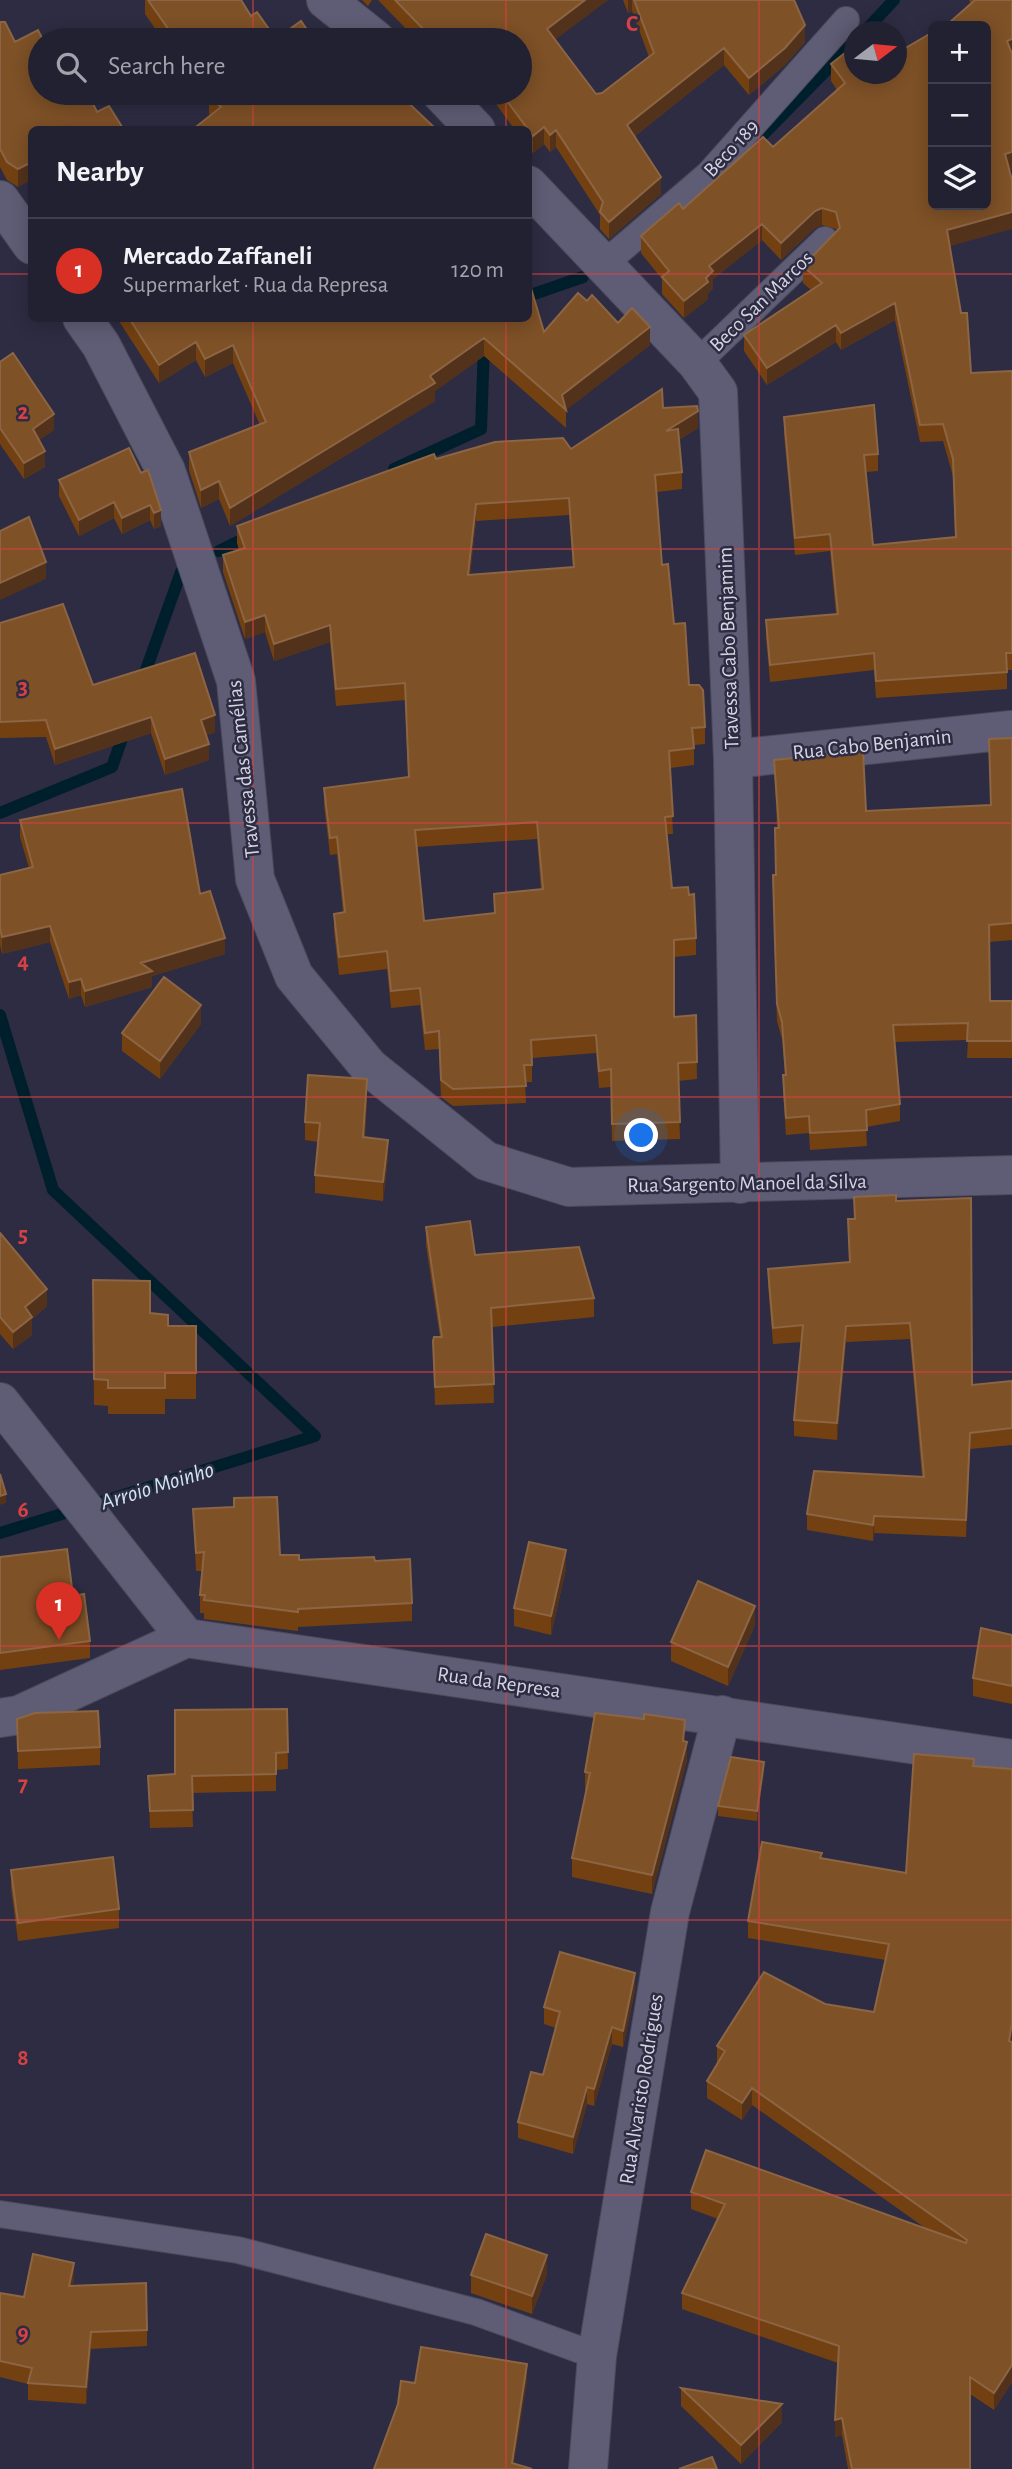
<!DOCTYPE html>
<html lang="en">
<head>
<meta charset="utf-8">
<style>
	body { margin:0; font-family:"Alegreya Sans",sans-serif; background:#2a293a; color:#f1f3f6 }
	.controls { position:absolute; right:21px; top:21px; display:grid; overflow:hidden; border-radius:10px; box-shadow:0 4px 18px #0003 }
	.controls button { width:63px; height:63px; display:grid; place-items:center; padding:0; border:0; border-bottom:2px solid #3f3e4d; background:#222132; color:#f1f3f6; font:35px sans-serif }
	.compass { position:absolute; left:844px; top:21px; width:63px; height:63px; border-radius:50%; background:#222132; box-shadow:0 4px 18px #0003; rotate:74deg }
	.you { position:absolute; left:642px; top:1136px; width:24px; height:24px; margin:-18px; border:5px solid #fff; border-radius:50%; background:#1a73e8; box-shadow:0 0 0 10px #1a73e833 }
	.badge { display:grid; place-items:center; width:46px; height:46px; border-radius:50%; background:#d93025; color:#fff; font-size:23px; font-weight:700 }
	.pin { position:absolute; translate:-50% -58px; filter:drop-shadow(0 2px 4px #0008) }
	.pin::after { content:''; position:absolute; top:37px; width:24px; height:21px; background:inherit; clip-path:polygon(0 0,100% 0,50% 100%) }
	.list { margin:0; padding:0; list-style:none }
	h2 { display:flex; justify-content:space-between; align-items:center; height:91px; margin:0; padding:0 28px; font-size:30px }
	h2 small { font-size:23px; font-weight:400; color:#a2a3ac }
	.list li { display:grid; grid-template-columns:46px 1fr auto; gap:21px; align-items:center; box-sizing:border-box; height:105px; padding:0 28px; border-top:2px solid #3f3e4d }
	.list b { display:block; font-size:26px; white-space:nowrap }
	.list p { margin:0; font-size:23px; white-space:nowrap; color:#a2a3ac }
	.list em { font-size:23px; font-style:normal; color:#a2a3ac }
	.icon { flex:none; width:38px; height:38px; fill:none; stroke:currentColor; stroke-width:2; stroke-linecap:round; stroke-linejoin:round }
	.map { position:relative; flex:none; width:1012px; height:2469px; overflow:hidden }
	.search { position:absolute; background:#222132; box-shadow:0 4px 18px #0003; left:28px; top:28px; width:504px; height:77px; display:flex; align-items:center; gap:18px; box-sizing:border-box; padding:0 24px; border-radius:38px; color:#a2a3ac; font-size:26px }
	.panel { position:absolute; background:#222132; box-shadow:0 4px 18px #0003; left:28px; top:126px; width:504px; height:196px; border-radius:10px }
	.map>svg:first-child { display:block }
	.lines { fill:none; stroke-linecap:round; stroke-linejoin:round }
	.stream { stroke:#001f2d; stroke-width:12 }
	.lane-casing { stroke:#4b4a5c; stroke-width:28 }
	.street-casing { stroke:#4b4a5c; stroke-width:40 }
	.lane { stroke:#5f5d75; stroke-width:26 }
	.street { stroke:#5f5d75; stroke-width:38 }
	.wall { fill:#734111; fill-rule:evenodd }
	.shaded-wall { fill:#53321b }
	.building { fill:#7e5127; stroke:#8c6544; stroke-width:2; fill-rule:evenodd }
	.grid { fill:none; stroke:#d64244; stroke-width:2; stroke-opacity:0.55 }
	.labels { text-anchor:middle; stroke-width:5; stroke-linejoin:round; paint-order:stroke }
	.street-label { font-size:21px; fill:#d5d4e2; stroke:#2e2c42 }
	.water-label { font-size:23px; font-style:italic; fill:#cee6f2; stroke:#2e2c42 }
	.grid-label { font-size:23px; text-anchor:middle; font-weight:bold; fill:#d64244; stroke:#2e2c42; stroke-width:5; stroke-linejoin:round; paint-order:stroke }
</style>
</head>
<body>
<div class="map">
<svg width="1012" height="2469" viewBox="0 0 1012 2469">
	<rect width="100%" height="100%" fill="#2e2c42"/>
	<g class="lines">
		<path class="stream" d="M864,32L894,0
			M737,161L855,41
			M528,296L583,277
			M394,469L481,429L485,318
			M219,551L250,536
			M141,684L181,572
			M0,813L112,767L126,727
			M0,1015L53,1190L315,1436L0,1533"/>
		<defs>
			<path id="lane" d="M604,264L709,174L846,20
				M697,363L825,240
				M0,2214L238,2250L476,2312L597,2356"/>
			<path id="street" d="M326,0L376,40
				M441,93L476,130
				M528,185L697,363L718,392L733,759L740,1184
				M0,200L32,245
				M82,318L101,345L166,471L236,681L255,879L294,976L369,1067L486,1161L569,1187L1012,1175
				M733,759L1012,730
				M0,1402L186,1638
				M0,1718L19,1715L186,1638L1012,1759
				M588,2469L597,2356L670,1912L722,1715"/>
		</defs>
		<use href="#lane" class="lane-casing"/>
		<use href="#street" class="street-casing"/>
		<use href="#lane" class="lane"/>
		<use href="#street" class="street"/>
	</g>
	<path class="wall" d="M145,0H241L251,16L276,39L314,40H163L145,14Z
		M362,0H372L368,6Z
		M378,0H608L555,39L596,94L602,93L649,57L632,11L628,13L623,0H794L805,42L785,65L749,95L724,65L635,136L661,194L609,239L600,229V215L556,147L550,152L544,144L533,153L528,147V130H515L488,93H520V40H417Z
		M969,0H1012V169L1009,170L950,247L971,373L1012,371V670H1007V689L876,698L874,670L770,682L766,637V620L836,614L830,551L795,555L784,434V417L878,454V471L866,472L873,545L955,537L953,476L943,441L920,442L895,320L841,350L836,342L767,385L744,351V335L811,290L803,283V266L837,231L836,229L822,225L815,228L781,260L762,240L713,279V288L708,293V299L684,318L662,294V279L641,253V236L683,209L773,147L837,90L831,81V64L855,74H897L949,23L971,4Z
		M0,22L40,93L97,112L124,130H32L18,187L7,180L0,167Z
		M201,93H398L210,115L209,114V104Z
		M587,301L650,345L566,410V428L484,356L435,391V401L230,526L219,499L201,508L189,470V452L260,425L233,363L205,377L196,360L159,383L117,318H528L544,332Z
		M0,362L54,430L39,440L45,467L24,479L0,444Z
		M663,408L698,428L679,440L682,472V489L657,492L662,565L674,624L689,685L705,727V744L694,745V765L670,768L673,834H667L672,888L696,938V955L674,957V1017L696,1015L697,1079L678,1081L680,1139L612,1141L611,1087L599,1088L596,1053L532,1058V1082H525L526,1103L453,1106L441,1097L439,1049L425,1050L420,1005L391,1008L387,969L339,975L334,931V914L343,912L337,854L330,855L324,805V788L408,777L405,700L336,706L330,642L274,661L265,632L245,639L223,572V555L239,550L237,543V526L436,459L571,449ZM569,515L573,567L470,575L476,521ZM537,839L541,890L494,894V913L424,921L416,847Z
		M129,448L161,526L154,529L150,520L122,534L114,518L79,536L59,496V480Z
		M0,623L93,685L215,732L206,735L209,760L165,775L151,733L55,765L46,737L0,738Z
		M1012,738V940L989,942L990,1001H1012V1058H967L968,1040L895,1042L900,1104V1121L866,1127L867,1146L810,1150L809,1133L786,1135L783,1092V1075H785L782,1039L777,1021L775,960L773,892L776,875L777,828L774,760L866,811L991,805Z
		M20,820L200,894L225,954L152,976V987L85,1007L81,995L69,999L50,942L2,954L0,945V875L29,868L20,837Z
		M201,1024L160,1079L122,1051V1033Z
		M367,1098L365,1137L388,1158L383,1201L315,1193V1175L318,1142L305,1140V1122Z
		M854,1197L896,1201L972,1385L1012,1381V1445L970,1449L966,1537L874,1533L873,1541L807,1530V1514L922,1477L910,1339L846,1342L837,1440L794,1436V1420L801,1342L773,1344L768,1285V1269L849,1262L848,1219H854Z
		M426,1227L475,1255L594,1298V1317L492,1327L494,1403L435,1405L433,1341L440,1337L426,1245Z
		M0,1233L47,1306L32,1319V1335L13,1349L0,1334Z
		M93,1280L150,1313L168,1326H196V1399H165V1414H108V1406L94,1405Z
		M193,1509L280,1555L299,1560L375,1561L412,1603V1621L298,1627V1631L204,1619V1613H200V1595L202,1571H196Z
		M0,1557L73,1596L90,1641V1658L0,1670Z
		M566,1569L551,1635L514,1626V1608Z
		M755,1625L728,1686L671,1661V1642Z
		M1012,1635V1704L973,1696V1678Z
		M287,1709L288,1769L276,1770V1791L192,1793L193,1827L150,1828L148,1776L175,1774Z
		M17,1719L100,1747V1765L18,1769Z
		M684,1741L687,1760L652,1894L572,1877V1858L587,1791L585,1790V1772Z
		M974,1766L1012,1769V2382L994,2410L970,2394V2469H848L842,2435L835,2437L838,2363L682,2309V2293L718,2219L691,2209V2192L928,2230L752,2105L742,2120L707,2098V2081L717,2063V2046L825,2004L874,2012L886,1960L748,1938V1921L822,1859L906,1873Z
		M764,1771L757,1821L718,1816V1806Z
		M11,1870L119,1909V1928L18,1941L11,1888Z
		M635,1990L623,2047L612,2044L594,2106L587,2104L573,2154L518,2138V2122L543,2075L556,2028L544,2024V2007Z
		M547,2274L532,2314L471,2293V2275Z
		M74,2280L72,2286L147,2330V2346L91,2349L86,2404L28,2400V2384L0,2377V2293L24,2297Z
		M681,2388L782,2422L741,2464L681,2406Z"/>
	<path class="shaded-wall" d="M585,0H608L547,46V29Z
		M628,0H632V11L628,13Z
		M805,25V42L785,65L749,95V78Z
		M1012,39V56L1007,41Z
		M724,48V65L627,142V125Z
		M544,127V144L533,153V136Z
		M556,130V147L550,152V135Z
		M1012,152V169L1005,171V154Z
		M32,162V180L18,187V169Z
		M661,177V194L609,239V222Z
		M822,208V225L815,228L781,260V243L815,211Z
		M1012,212V229L947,247V230Z
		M762,224V240L713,279V288L708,293V299L684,318V301L706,278L709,266Z
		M895,303V320L841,350V333Z
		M836,325V342L767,385V368Z
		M650,327V345L566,410L562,395Z
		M484,338V356L435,391V401L230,526V508L430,376Z
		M196,342V360L159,383V365Z
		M233,345V363L205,377V359Z
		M698,411V428L666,448V431Z
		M54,414V430L33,444V429Z
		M45,451V467L24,479V463Z
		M219,481V499L201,508V490Z
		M114,502V518L79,536V520Z
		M476,504V521L468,593V575Z
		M150,505V520L122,534V518Z
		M161,510V526L154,529V513Z
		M46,562V579L0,600V583Z
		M265,615V632L245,639V622Z
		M330,625V642L274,661V644Z
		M215,715V732L201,736V720Z
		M151,717V733L55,765V749Z
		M209,744V760L165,775V759Z
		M50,926V942L2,954V937Z
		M225,938V954L152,976V987L85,1007V991L141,963Z
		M81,979V995L69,999V982Z
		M201,1005V1024L160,1079V1061Z
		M367,1079V1098L363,1155V1137Z
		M388,1140V1158L383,1201V1182Z
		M47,1289V1306L32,1319V1335L13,1349V1332L25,1307Z
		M846,1326V1342L837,1440V1423Z
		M970,1433V1449L966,1537V1520Z
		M6,1494V1503L0,1505V1496Z
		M874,1516V1533L873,1541V1525Z
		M566,1550V1569L551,1635V1616Z
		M755,1606V1625L728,1686V1667Z
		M685,1720L684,1756L687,1742V1760L652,1894V1875Z
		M764,1762V1771L757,1821V1811Z
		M635,1973V1990L623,2047V2031Z
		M1012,2023V2040L1009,2058V2041Z
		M612,2027V2044L594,2106V2089Z
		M587,2087V2104L573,2154V2137Z
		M752,2088V2105L742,2120V2103Z
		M547,2255V2274L532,2314V2296Z
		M74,2263V2280L69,2303V2286Z
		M91,2332V2349L86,2404V2387Z
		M527,2364V2382L513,2469L512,2463Z
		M1012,2365V2382L994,2410V2393Z
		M782,2404V2422L741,2464V2445Z
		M842,2418V2435L835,2437V2420Z"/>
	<path class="building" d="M148,0H241L251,16L257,12L276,39L301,21L314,40H176Z
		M395,0H585L547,29L596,94L602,93L654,53L634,0H794L805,25L785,48L749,78L724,48L627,125L661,177L609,222L600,212L603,202L556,130L550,135L544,127L533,136L501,93H520V40H434Z
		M975,0H1012V39L1007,41L1012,54V152L1005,154L1012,180V212L947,230L961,313H967L971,373L1012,371V653H1006L1007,672L876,681L874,653L770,665L766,620L838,614L830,534L795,538L784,417L874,405L878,454L864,455L873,545L956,537L953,459L943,424L920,425L895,303L841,333L836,325L767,368L744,335L822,283L803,266L840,228L836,212L822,208L815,211L781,243L762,224L709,266L713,271L706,278L708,282L684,301L662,277L669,271L641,236L679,203L683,209L763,137L773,147L845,83L831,64L855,45V74H897V53L933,32V205H986V26H943L949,23Z
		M0,22H5L15,42L38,30L43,40H40V93H88L97,112L109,106L124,130H32V162L18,169L7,162L0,149Z
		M212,93H398L437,130H192L221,107L209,96Z
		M528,278L544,332L578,293L587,301L592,295L618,323L632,308L650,327L562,395L566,410L484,338L430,376L435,383L230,508L219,481L201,490L189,452L266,422L233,345L205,359L196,342L159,365L129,318H528Z
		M13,353L54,414L33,429L45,451L24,463L0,428V362Z
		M662,389L663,408L697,406L698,411L666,431L678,429L682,472L655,475L662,565L668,564L674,624L685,623L689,685H699L703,690L705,727L692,728L694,748L669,751L673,816L665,817L672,888L688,887L689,895L694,894L696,938L674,940V1017L696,1015L697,1062L678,1063L680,1122L612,1124L611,1069L599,1071L596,1035L531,1040L532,1065H524L526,1086L453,1089L441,1080L439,1031L425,1033L420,988L391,991L387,951L339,957L334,914L345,912L337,837L330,838L324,788L409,777L405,683L336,689L330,625L274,644L265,615L245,622L223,555L245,548L237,526L434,454L436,459L495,442L563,438L571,449ZM569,498L574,567L468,575L476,504ZM537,822L543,889L494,894L495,913L424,921L415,830Z
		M129,448L141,473L148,470L161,510L154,513L150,505L122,518L114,502L79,520L59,480Z
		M29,517L46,562L0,583V531Z
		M63,604L93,685L195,653L215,715L201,720L209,744L165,759L151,717L55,749L46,720L0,722V623Z
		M1012,738V923L989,925L990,1001H1012V1041H967L968,1023L893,1025L900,1104L866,1110L867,1130L810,1133L809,1116L786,1118L783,1075H786L782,1022L777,1004L775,943L773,875H776L775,828H779L774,760L863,751L866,811L991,805L989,739Z
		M182,789L200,894L210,891L225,938L141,963L152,971L85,991L81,979L69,982L50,926L2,937L0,928V875L33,867L20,820Z
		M164,977L201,1005L160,1061L122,1033Z
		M308,1075L367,1079L363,1137L388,1140L383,1182L315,1175L320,1123L305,1122Z
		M896,1195V1201L971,1198L972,1385L1012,1381V1428L970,1433L966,1520L874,1516L873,1525L807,1514L814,1471L924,1477L910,1323L846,1326L837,1423L794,1420L803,1325L773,1328L768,1269L850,1262L848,1219H855L854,1197Z
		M470,1221L475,1255L579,1247L594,1298L491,1308L494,1384L435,1387L433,1341L434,1337H442L426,1227Z
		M0,1233L47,1289L25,1307L32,1317L13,1332L0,1317Z
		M93,1280L150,1281V1313L168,1315V1326H196V1373H165V1388H108V1380L94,1379Z
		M0,1474L6,1494L0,1496Z
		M277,1497L280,1555H299V1560L374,1557L375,1561L410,1559L412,1603L298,1609V1612L204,1600L205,1595H200L204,1552L196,1553L193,1509L234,1507V1498Z
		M529,1542L566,1550L551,1616L514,1608Z
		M67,1549L73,1596L84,1594L90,1641L0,1653V1557Z
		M698,1581L755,1606L728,1667L671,1642Z
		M981,1628L1012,1635V1686L973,1678Z
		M287,1709L288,1752L276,1753V1774L192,1776L193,1810L150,1811L148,1776L175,1774V1710Z
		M98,1711L100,1747L18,1751L17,1719L35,1713Z
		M595,1713L644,1719V1714L685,1720L683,1741L687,1742L652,1875L572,1858L590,1773L585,1772Z
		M914,1754L974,1759L973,1766L1012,1769V2023L1009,2041L1012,2042V2365L994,2393L970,2377V2469H852L842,2418L835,2420L839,2346L682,2293L725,2204L691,2192L706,2150L966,2243L967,2240L752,2088L742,2103L707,2081L725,2051L717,2046L764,1972L825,2004L874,2012L889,1944L748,1921L762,1842L822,1853L820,1858L906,1873Z
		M731,1757L764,1762L757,1811L718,1806Z
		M113,1857L119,1909L18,1923L11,1870Z
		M560,1952L635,1973L623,2031L612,2027L594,2089L587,2087L573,2137L518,2122L531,2072L543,2075L560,2012L544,2007Z
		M486,2234L547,2255L532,2296L471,2275Z
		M33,2254L74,2263L69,2286L146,2283L147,2330L91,2332L86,2387L28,2383L32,2368L0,2361V2293L24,2297Z
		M421,2347L527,2364L512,2463L532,2469H374L398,2404L401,2381L415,2383Z
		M681,2388L782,2404L741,2445Z
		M712,2457L717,2469H679Z"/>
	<path class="grid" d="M253,0V40M506,0V40M759,0V2469M253,93V130M506,93V130M0,274H32M528,274H1012M253,318V2469M506,318V2469M0,549H1012M0,823H1012M0,1097H1012M0,1372H1012M0,1646H1012M0,1920H1012M0,2195H1012"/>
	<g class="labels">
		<g class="street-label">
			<text transform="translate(731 148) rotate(-47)" y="7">Beco 189</text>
			<text transform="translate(761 301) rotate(-44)" y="7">Beco San Marcos</text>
			<text transform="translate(728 648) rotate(-92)" y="7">Travessa Cabo Benjamim</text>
			<text transform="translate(872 744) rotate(-6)" y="7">Rua Cabo Benjamin</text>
			<text transform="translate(243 769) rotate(-96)" y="7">Travessa das Camélias</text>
			<text transform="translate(747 1183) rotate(-1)" y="7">Rua Sargento Manoel da Silva</text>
			<text transform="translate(499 1682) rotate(8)" y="7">Rua da Represa</text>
			<text transform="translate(641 2089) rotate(-81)" y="7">Rua Alvaristo Rodrigues</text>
		</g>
		<g class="water-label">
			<text transform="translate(157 1485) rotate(-17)" y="8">Arroio Moinho</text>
		</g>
	</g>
	<g class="grid-label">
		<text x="632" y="31">C</text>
		<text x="23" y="419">2</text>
		<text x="23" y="694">3</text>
		<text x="23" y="968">4</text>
		<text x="23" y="1242">5</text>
		<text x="23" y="1517">6</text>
		<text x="23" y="1791">7</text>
		<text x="23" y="2065">8</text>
		<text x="23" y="2340">9</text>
	</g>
</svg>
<div class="controls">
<button>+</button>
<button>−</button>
<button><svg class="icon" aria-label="layers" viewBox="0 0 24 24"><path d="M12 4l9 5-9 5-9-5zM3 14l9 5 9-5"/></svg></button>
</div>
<svg class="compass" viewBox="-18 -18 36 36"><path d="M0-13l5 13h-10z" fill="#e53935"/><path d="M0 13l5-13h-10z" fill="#a2a3ac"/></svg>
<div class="you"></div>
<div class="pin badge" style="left:59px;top:1640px">1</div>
<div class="search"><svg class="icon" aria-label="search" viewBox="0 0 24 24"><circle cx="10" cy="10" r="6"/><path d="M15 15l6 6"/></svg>Search here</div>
<section class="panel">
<h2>Nearby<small></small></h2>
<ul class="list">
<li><span class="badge">1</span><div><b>Mercado Zaffaneli</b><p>Supermarket · Rua da Represa</p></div><em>120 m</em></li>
</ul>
</section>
</div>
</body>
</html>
